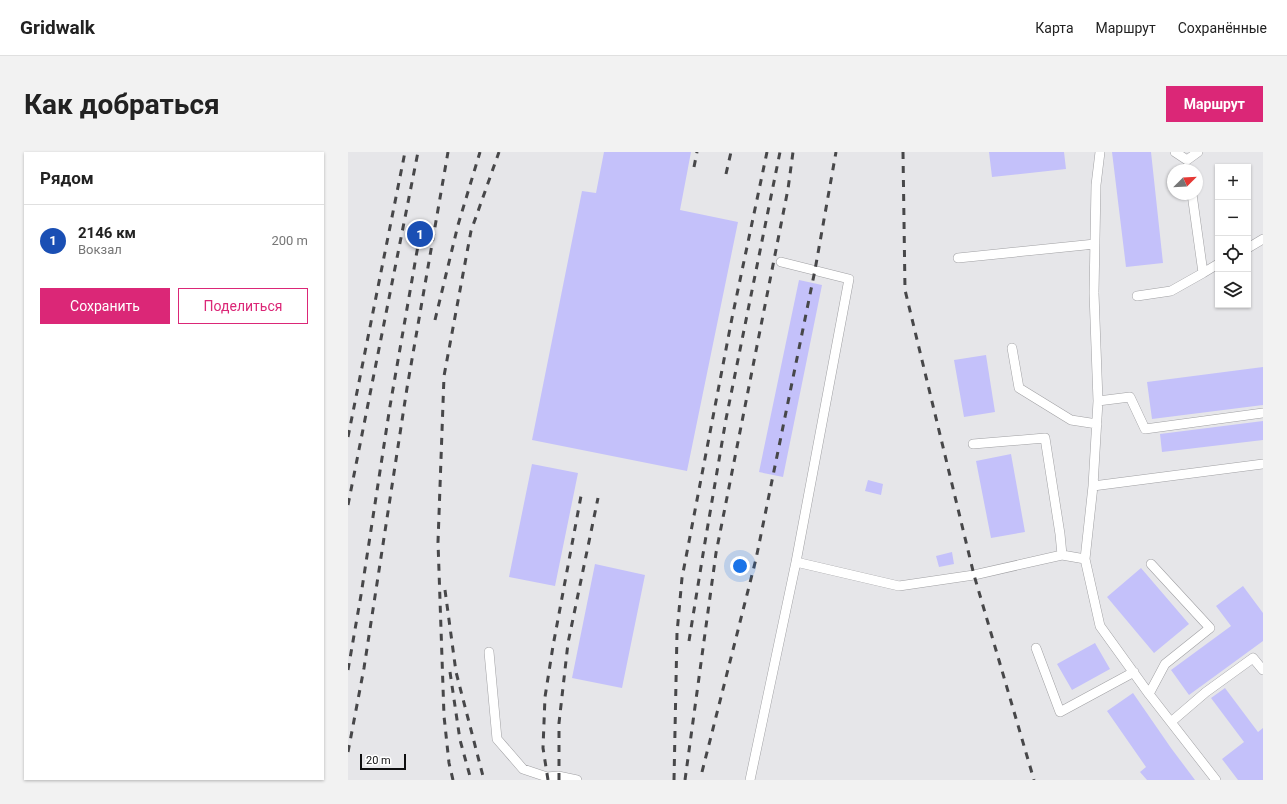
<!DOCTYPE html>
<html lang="ru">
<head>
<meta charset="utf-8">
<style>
	body { margin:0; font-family:Roboto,sans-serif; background:#f2f2f2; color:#222 }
	.controls { position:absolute; right:12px; top:12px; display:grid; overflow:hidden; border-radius:0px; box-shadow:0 1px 3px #0004 }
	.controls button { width:36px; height:36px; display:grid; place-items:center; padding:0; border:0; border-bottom:1px solid #e0e0e0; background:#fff; color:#222; font:20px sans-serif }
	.compass { position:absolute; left:819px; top:12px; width:36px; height:36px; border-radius:50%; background:#fff; box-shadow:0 1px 3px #0004; rotate:66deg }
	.scale { position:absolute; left:12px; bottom:10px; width:46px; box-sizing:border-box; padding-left:4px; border:2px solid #0f0f10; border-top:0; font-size:11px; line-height:14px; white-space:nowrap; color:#0f0f10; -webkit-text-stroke:3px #fff; paint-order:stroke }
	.you { position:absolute; left:392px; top:414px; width:14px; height:14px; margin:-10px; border:3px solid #fff; border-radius:50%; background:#1a73e8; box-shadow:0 0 0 6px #1a73e833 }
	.badge { display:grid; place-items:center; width:26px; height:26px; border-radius:50%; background:#db2777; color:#fff; font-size:13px; font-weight:700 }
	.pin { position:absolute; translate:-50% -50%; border:2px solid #fff; box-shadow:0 1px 4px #0006 }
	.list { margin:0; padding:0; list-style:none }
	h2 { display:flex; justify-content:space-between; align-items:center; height:52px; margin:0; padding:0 16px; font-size:17px }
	h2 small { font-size:13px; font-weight:400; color:#767676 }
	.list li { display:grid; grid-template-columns:26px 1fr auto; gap:12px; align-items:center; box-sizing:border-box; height:72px; padding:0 16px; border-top:1px solid #e0e0e0 }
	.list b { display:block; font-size:15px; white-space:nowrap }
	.list p { margin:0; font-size:13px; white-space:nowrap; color:#767676 }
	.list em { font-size:13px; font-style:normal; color:#767676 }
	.actions { display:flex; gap:8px; padding:12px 16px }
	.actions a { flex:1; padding:9px 0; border:1px solid #db2777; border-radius:0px; text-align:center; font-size:14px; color:#db2777 }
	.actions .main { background:#db2777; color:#fff }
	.icon { flex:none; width:22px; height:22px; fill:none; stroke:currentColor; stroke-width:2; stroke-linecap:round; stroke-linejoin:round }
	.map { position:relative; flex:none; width:915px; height:628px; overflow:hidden; border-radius:0px }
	header { display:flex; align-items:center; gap:24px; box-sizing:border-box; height:56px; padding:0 20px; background:#fff; border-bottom:1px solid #e0e0e0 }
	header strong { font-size:19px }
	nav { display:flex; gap:22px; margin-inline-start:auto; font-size:14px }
	.intro { display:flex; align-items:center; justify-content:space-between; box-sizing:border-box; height:96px; padding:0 24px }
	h1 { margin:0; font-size:28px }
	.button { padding:10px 18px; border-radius:0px; background:#db2777; color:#fff; font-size:14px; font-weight:700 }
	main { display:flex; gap:24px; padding:0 24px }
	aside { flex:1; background:#fff; border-radius:0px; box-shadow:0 1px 3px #0004 }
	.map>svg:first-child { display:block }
	.building { fill:#c4c1fa }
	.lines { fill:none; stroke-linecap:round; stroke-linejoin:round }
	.service-casing { stroke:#a0a0a3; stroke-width:10 }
	.service { stroke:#fff; stroke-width:9 }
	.rail { stroke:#474749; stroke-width:3; stroke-dasharray:7 7; stroke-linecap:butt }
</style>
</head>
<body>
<header>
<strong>Gridwalk</strong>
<nav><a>Карта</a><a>Маршрут</a><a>Сохранённые</a></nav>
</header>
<div class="intro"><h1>Как добраться</h1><a class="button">Маршрут</a></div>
<main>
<aside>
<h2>Рядом<small></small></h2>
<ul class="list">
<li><span class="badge" style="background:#1a4fb4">1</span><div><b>2146 км</b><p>Вокзал</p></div><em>200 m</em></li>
</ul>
<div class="actions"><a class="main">Сохранить</a><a>Поделиться</a></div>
</aside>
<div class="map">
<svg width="915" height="628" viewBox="0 0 915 628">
	<rect width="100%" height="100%" fill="#e6e6e9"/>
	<path class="building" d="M256,0H343L332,58L390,70L339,319L184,288L234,39L248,41Z
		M641,0H716L718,17L644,25Z
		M764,0H803L815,111L778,115Z
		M451,128L474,133L435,325L411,320Z
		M638,203L647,260L616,265L606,208Z
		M915,215V253L804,267L799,230Z
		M915,269V288L814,300L812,282Z
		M663,302L677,380L643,386L628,309Z
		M184,312L230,321L207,434L161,425Z
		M520,328L535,332L533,343L517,339Z
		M604,400L606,412L591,415L588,404Z
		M247,412L297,423L274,536L224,526Z
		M793,416L841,472L806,501L759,445Z
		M895,434L915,461V489L841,543L823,518L883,474L868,454Z
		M747,491L762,517L724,538L709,512Z
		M877,536L910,580L915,576V628H890L874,607L896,590L863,546Z
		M785,541L823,596L847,628H799L792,620L798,615L759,559Z"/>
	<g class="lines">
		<defs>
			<path id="service" d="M752,0L748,33L746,141L750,249L745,334L737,407L752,474L801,542L868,628
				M827,0L839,8L850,0
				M844,42L855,121L870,112
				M900,96L915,87
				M610,106L747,92
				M433,110L501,127L448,410
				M789,144L823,139L855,121
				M664,196L671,236L723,268L749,272
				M750,249L782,245L797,277L915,261
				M625,292L697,286L712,382L714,403
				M745,334L915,312
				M688,496L712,560L786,520
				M141,500L149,587L175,617L199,625L210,624L229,628
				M801,542L817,512L862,476L803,412
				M823,570L858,540L905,506L915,518
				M402,628L448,410L551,434L626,423L714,403L737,407"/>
		</defs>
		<use href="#service" class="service-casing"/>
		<use href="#service" class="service"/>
		<path class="rail" d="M555,0L557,138L626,423L686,628
			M346,15L349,0
			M378,22L383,0
			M87,168L110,73L132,0
			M0,285L57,0
			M0,353L70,0
			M97,438L108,520L136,628
			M341,489L356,396L378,267L432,0
			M0,518L13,443L42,254L72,82
			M102,520L112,588L123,628
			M0,600L16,516L59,236L100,0
			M354,620L408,407L467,118L488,0
			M105,628L101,611L96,564L90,390L96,224L123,79L151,0
			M200,628L195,596L197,545L205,494L233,344
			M211,628V571L220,491L250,346
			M326,628L329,481L334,426L384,166L419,0
			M337,628L368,401L440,37L445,0"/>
	</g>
</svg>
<div class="controls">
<button>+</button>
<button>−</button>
<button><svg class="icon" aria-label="locate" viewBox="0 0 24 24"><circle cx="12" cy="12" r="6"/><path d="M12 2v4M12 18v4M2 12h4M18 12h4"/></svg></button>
<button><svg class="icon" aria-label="layers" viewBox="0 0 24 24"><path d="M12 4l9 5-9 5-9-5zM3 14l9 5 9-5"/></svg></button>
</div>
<svg class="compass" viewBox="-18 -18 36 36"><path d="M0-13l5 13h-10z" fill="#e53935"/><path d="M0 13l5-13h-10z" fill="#767676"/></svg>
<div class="scale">20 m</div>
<div class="you"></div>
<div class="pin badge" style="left:72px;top:82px;background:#1a4fb4">1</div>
</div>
</main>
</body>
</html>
